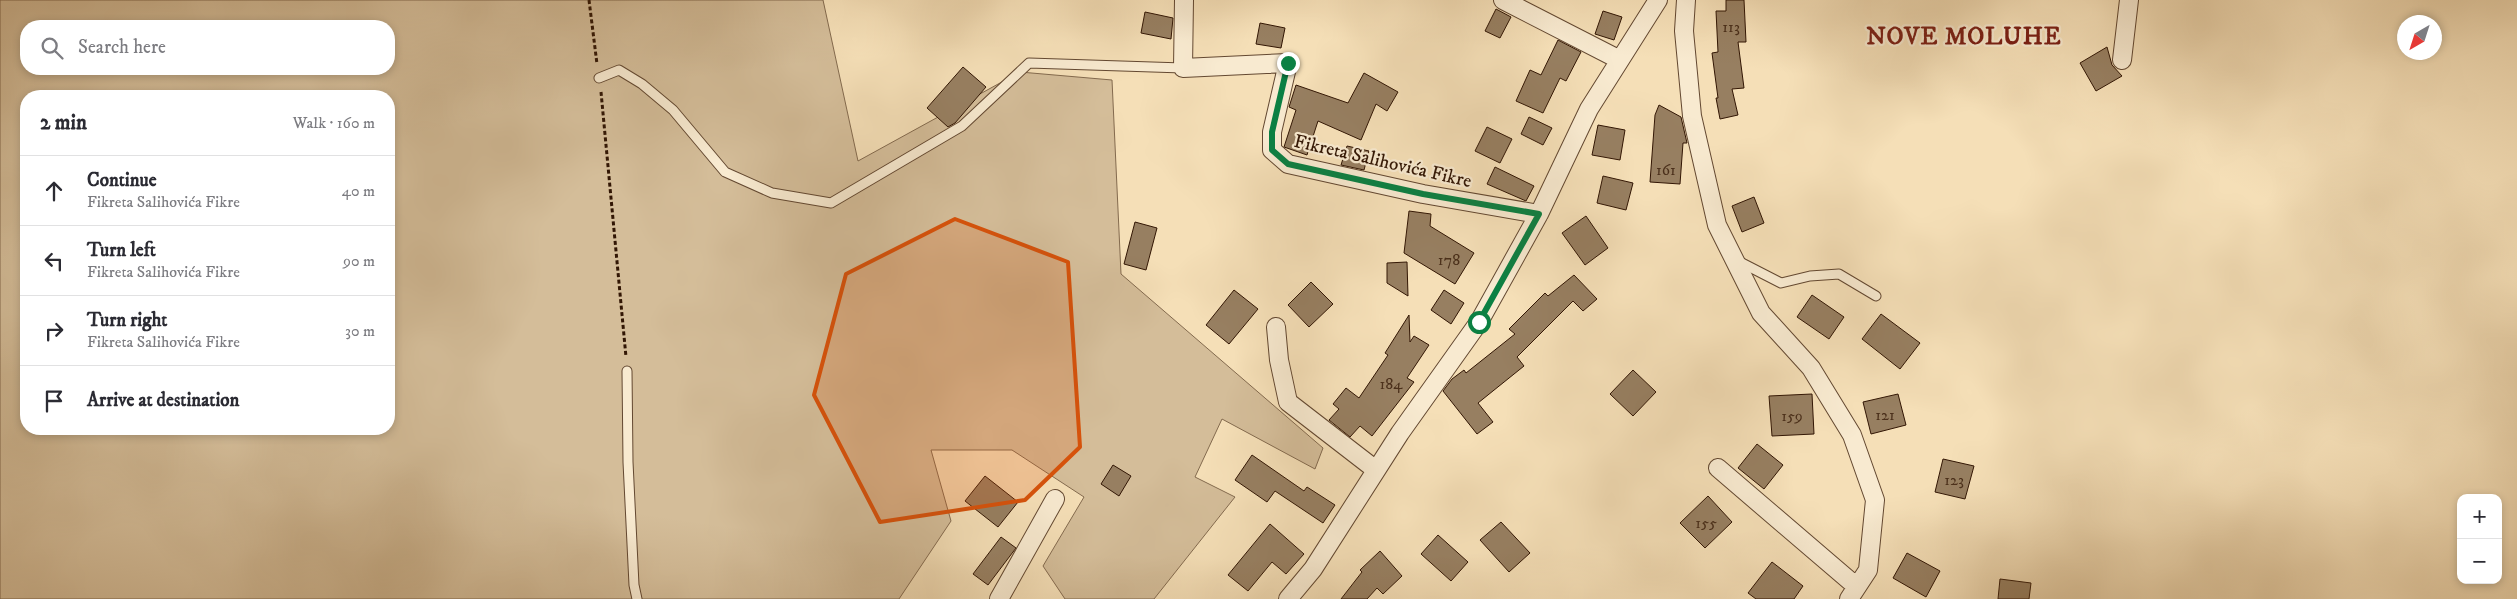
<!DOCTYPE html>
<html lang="en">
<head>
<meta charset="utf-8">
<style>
	body { margin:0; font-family:"IM FELL DW Pica",serif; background:#f2f2f3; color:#2b2b33 }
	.controls { position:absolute; right:15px; bottom:15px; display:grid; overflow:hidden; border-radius:10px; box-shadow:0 2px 8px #0003 }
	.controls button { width:45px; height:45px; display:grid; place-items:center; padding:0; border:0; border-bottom:1px solid #e1e1e2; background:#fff; color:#2b2b33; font:25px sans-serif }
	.compass { position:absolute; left:2397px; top:15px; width:45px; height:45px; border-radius:50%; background:#fff; box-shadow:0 2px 8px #0003; rotate:219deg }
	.stop { position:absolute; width:15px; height:15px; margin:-11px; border:4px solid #0b8043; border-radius:50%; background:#fff }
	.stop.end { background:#0b8043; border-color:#fff; box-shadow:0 1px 5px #0008 }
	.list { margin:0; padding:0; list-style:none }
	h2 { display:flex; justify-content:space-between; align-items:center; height:65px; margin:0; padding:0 20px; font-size:21px }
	h2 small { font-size:16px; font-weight:400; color:#7c7c81 }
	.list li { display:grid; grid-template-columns:32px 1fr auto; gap:15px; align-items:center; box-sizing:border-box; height:70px; padding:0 20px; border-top:1px solid #e1e1e2 }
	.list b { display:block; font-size:19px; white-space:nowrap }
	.list p { margin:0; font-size:16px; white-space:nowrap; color:#7c7c81 }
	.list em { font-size:16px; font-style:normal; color:#7c7c81 }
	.icon { flex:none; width:28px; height:28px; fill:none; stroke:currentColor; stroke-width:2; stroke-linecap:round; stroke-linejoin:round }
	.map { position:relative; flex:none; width:2517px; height:599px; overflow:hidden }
	.search { position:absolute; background:#fff; box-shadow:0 2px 8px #0003; left:20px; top:20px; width:375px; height:55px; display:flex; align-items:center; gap:12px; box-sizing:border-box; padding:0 18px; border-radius:20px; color:#7c7c81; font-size:19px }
	.panel { position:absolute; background:#fff; box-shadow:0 2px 8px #0003; left:20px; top:90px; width:375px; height:345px; border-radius:20px }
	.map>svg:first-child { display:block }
	.green { fill:#d4bd99; stroke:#836a4e; fill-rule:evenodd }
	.building { fill:#977f61; stroke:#321604 }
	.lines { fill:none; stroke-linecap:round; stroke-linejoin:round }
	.lane-casing { stroke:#634831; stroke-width:11 }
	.street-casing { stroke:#634831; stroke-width:20 }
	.path { stroke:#321604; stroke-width:3; stroke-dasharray:4 2.5; stroke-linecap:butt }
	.lane { stroke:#f8ead0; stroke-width:9 }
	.street { stroke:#f8ead0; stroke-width:18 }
	.route { stroke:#0b8043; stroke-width:6 }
	.marked { fill:#d6520b; fill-opacity:0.2; stroke:#d6520b; stroke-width:4; stroke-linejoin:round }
	.labels { text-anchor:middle; stroke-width:4.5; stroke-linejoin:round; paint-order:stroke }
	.number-label { font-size:16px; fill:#4b301b }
	.street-label { font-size:19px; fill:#321604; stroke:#f8ead0 }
	.district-label { font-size:24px; font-weight:bold; letter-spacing:1px; fill:#7a1f14; stroke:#f8ead0 }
</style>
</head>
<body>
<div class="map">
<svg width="2517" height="599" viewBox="0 0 2517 599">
	<rect width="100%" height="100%" fill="#f5dfb7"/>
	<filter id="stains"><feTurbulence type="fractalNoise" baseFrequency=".004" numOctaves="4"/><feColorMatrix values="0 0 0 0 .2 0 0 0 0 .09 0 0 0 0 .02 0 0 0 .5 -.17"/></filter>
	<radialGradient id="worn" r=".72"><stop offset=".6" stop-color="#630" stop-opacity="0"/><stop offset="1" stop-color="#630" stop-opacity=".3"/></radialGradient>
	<path class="green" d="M0,0H823L858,161L1020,72L1112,80L1121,274L1323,448L1315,469L1222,419L1195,477L1235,497L1154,599H1065L1043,566L1084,497L1012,450H931L951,521L899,599H0ZM26,26H389V69H26ZM26,96H389V429H26Z"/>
	<path class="building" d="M1726,0H1744L1746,42H1738L1744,88L1732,89L1738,115L1720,119L1716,98H1718L1712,53L1718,52L1716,11H1726Z
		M1496,9L1511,17L1500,38L1485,31Z
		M1603,11L1622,17L1614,40L1595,34Z
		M1145,12L1173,18L1171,39L1141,33Z
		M1260,23L1285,28L1281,48L1256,44Z
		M1558,40L1581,52L1566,81L1560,78L1543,113L1516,101L1530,70L1541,75Z
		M2107,47L2112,65L2122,76L2096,91L2080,63Z
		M963,67L986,87L955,123L948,127L927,108Z
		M1364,73L1398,92L1387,111L1376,104L1361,140L1318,121L1307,155L1284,147L1296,110L1289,107L1296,85L1348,103Z
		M1659,105L1681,117L1687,143H1683L1680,184L1650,182L1655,115Z
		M1529,117L1552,128L1543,145L1521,134Z
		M1598,125L1625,130L1620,160L1592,155Z
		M1487,127L1512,139L1500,163L1475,151Z
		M1347,146L1369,151L1364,170L1341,165Z
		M1495,167L1534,186L1526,201L1487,184Z
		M1603,176L1633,183L1626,210L1597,203Z
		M1754,197L1764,223L1742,232L1732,206Z
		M1409,211L1431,214L1430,226L1474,253L1455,284L1404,253Z
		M1586,216L1608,248L1585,265L1562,233Z
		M1135,222L1157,228L1146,270L1124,264Z
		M1407,262L1408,296L1387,283V263Z
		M1574,275L1597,299L1583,311L1573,301L1517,357L1524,366L1478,403L1493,422L1477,434L1443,391L1452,379L1464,370L1466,373L1515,334L1509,329L1545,293L1548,296Z
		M1311,282L1333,304L1309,327L1288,305Z
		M1234,290L1258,309L1229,344L1206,325Z
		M1444,290L1464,303L1451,324L1431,310Z
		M1812,295L1844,317L1829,339L1797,317Z
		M1881,314L1920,343L1900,369L1862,339Z
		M1409,315L1410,342L1414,336L1429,345L1407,378L1414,382L1372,436L1360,426L1350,437L1329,420L1339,409L1333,404L1346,388L1359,398L1388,355L1385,353Z
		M1633,370L1656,392L1633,416L1610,394Z
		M1812,394L1814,434L1772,436L1769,396Z
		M1898,394L1906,425L1871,434L1863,402Z
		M1757,444L1783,465L1764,489L1738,468Z
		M1252,455L1304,491L1307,487L1335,505L1323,523L1275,491L1267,502L1235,480Z
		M1943,459L1974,466L1965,499L1935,492Z
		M1113,465L1131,476L1119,496L1101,484Z
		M985,476L1018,502L998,527L965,501Z
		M1708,496L1732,522L1705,548L1680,523Z
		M1501,522L1530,553L1509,572L1480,540Z
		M1270,524L1304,554L1286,574L1272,562L1248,591L1228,575Z
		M1438,535L1468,562L1451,581L1421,554Z
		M1001,537L1016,548L988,585L973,574Z
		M1380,551L1402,576L1383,594L1377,588L1367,599H1341L1362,572L1360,570Z
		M1907,553L1940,571L1926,597L1893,578Z
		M1772,562L1803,586L1794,599H1756L1748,593Z
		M2000,579L2031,583L2029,599H1998Z"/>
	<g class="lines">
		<defs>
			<path id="lane" d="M599,78L619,70L642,84L673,110L725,172L772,193L831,203L962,126L1029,63L1183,68
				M1738,261L1781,283L1810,276L1839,274L1876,296
				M627,371L628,462L634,585L637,599"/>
			<path id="street" d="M1184,0L1183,68L1288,63L1272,132V150L1288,164L1423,194L1539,214
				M1503,0L1620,60
				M1686,0L1684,31L1692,116L1717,225L1761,313L1811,368L1852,435L1875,500L1868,570L1849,599
				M2122,60L2129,0
				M1276,327L1279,360L1288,402L1376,470
				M1718,468L1857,587
				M999,599L1055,499
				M1288,599L1313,569L1400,433L1479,322L1539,214L1589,109L1658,0"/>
		</defs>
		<use href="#lane" class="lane-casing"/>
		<use href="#street" class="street-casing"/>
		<path class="path" d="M589,0L597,64
			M601,92L626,357"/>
		<use href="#lane" class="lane"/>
		<use href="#street" class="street"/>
	</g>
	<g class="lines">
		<path class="route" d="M1288,63L1272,132V150L1288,164L1423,194L1539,214L1479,322"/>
	</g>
	<path class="marked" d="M955,219L1068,262L1080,447L1025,500L880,522L814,395L846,274Z"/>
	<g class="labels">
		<g class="number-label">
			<text x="1731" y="32">113</text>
			<text x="1666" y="175">161</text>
			<text x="1449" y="265">178</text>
			<text x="1391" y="389">184</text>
			<text x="1885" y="420">121</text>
			<text x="1792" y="421">159</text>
			<text x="1954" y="485">123</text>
			<text x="1706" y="528">155</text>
		</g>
		<g class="street-label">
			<text transform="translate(1383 160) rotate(13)" y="7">Fikreta Salihovića Fikre</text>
		</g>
		<g class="district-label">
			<text x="1964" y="44">NOVE MOLUHE</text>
		</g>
	</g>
	<rect width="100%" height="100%" filter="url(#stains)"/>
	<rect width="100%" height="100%" fill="url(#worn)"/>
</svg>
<div class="controls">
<button>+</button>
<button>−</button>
</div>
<svg class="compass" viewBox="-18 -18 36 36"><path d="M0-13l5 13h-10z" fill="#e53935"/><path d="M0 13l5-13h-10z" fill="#7c7c81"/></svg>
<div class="stop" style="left:1479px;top:322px"></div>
<div class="stop end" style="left:1288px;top:63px"></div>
<div class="search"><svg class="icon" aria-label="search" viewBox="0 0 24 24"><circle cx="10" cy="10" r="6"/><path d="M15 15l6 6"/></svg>Search here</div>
<section class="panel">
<h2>2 min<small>Walk · 160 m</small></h2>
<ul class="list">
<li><svg class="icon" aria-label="ahead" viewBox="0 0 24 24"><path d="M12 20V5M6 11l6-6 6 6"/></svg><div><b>Continue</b><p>Fikreta Salihovića Fikre</p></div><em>40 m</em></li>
<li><svg class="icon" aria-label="left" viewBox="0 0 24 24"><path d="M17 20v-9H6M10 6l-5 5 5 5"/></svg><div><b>Turn left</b><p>Fikreta Salihovića Fikre</p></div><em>90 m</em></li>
<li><svg class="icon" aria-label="right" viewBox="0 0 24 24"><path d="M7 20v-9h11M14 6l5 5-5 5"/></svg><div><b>Turn right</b><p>Fikreta Salihovića Fikre</p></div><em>30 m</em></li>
<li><svg class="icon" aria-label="arrive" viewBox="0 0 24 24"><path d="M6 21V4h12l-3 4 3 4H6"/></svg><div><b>Arrive at destination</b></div></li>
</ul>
</section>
</div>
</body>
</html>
